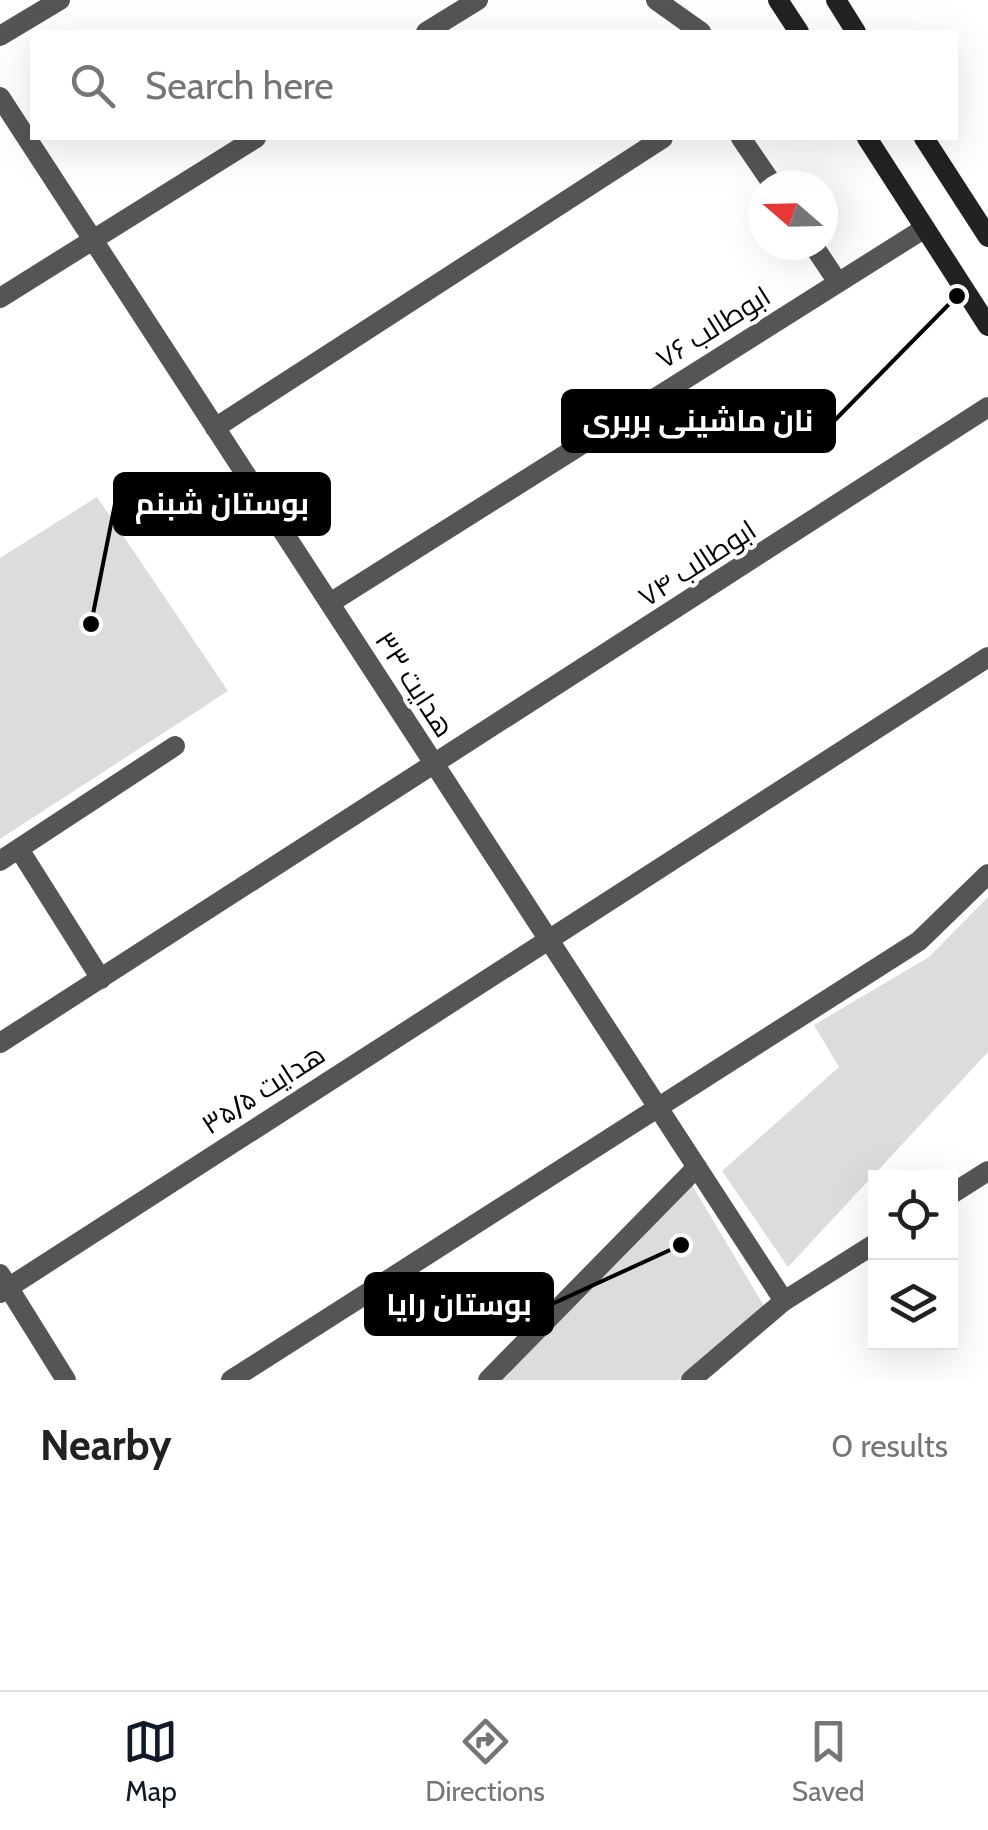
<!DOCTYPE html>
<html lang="en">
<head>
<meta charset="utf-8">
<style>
	body { margin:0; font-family:Cabin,Cairo,sans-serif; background:#f2f2f2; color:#202124 }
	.controls { position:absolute; right:30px; bottom:30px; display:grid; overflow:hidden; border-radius:0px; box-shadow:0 10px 40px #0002 }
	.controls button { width:90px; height:90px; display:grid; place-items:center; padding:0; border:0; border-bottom:2px solid #e0e0e0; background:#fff; color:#202124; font:50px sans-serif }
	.compass { position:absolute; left:748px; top:170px; width:90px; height:90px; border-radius:50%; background:#fff; box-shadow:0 10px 40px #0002; rotate:290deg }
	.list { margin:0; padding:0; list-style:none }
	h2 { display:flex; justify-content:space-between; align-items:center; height:130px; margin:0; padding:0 40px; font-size:42px }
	h2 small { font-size:32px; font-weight:400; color:#757577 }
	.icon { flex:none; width:55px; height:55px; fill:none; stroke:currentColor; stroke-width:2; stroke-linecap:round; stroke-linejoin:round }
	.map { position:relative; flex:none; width:988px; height:1380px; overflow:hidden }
	.search { position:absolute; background:#fff; box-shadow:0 10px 40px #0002; left:30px; right:30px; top:30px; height:110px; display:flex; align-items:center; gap:25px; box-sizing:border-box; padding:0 35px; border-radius:0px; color:#757577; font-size:38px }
	.sheet { height:310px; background:#fff }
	nav { display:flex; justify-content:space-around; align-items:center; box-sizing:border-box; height:140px; border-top:2px solid #e0e0e0; background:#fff; font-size:28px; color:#757577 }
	nav a { display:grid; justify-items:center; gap:5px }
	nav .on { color:#111827 }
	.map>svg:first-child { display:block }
	.green { fill:#dcdcdc }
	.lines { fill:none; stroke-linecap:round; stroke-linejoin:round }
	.street { stroke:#555; stroke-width:20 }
	.secondary { stroke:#222; stroke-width:20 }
	.labels { text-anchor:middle; stroke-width:8; stroke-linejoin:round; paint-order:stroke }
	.street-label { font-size:28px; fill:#000; stroke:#fff }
	.leader { fill:none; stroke:#000; stroke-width:4 }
	.callout-dot { fill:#000; stroke:#fff; stroke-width:4 }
	.callout { fill:#000; stroke:#000; stroke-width:4 }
	.callout-label { font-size:30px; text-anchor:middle; font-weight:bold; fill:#fff }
</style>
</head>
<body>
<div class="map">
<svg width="988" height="1380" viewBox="0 0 988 1380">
	<rect width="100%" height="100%" fill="#fff"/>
	<path class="green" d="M97,497L228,691L0,839V558Z
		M988,897V1052L788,1267L722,1171L839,1067L814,1025L929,957Z
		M692,1185L764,1306L678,1380H502Z"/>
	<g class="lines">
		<path class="street" d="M656,0L701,32
			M426,32L478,0
			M0,36L60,0
			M0,97L784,1301
			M741,138L773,185
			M813,245L837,281
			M0,298L256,138
			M215,428L663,138
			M330,603L925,228
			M19,849L101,979
			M0,861L175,746
			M0,1043L988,407
			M950,1195L988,1171
			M0,1274L66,1380
			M0,1293L988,657
			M231,1380L919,941L988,874
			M488,1380L697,1167
			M691,1380L784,1301L876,1243"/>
		<path class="secondary" d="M778,0L799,32
			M836,0L856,32
			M867,138L988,326
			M924,138L988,237"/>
	</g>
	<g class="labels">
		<g class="street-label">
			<text transform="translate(713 327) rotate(-32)" y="10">ابوطالب ۷۶</text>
			<text transform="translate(697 563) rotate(-33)" y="10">ابوطالب ۷۴</text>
			<text transform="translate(415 684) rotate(57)" y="10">هدایت ۳۳</text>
			<text transform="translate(263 1089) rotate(-33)" y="10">هدایت ۳۵/۵</text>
		</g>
	</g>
	<path class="leader" d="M957 296L834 421M91 624L115 504M681 1245L552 1304"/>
	<g class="callout-dot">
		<circle cx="957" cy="296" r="10"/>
		<circle cx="91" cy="624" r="10"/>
		<circle cx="681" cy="1245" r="10"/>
	</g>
	<g class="callout">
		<rect x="563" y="391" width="271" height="60" rx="10"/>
		<rect x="115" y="474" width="214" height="60" rx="10"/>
		<rect x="366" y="1274" width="186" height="60" rx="10"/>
	</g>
	<g class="callout-label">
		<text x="698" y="431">نان ماشینی بربری</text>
		<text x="222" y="514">بوستان شبنم</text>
		<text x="459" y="1315">بوستان رایا</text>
	</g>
</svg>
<div class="controls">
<button><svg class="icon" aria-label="locate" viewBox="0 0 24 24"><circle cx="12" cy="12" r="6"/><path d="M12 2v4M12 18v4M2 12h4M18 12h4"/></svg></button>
<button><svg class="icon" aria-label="layers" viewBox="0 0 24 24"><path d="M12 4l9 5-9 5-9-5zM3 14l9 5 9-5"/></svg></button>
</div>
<svg class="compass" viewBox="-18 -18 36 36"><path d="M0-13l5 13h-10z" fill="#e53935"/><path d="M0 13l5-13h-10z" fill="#757577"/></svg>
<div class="search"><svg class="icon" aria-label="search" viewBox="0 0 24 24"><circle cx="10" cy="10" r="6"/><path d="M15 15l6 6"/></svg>Search here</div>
</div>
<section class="sheet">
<h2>Nearby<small>0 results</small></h2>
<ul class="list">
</ul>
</section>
<nav>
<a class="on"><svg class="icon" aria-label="map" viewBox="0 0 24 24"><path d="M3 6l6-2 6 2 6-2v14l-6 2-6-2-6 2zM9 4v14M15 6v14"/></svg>Map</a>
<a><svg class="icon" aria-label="directions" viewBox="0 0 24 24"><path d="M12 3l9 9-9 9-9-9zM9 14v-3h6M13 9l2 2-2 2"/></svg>Directions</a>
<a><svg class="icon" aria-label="saved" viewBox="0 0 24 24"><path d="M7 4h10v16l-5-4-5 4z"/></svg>Saved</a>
</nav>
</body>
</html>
